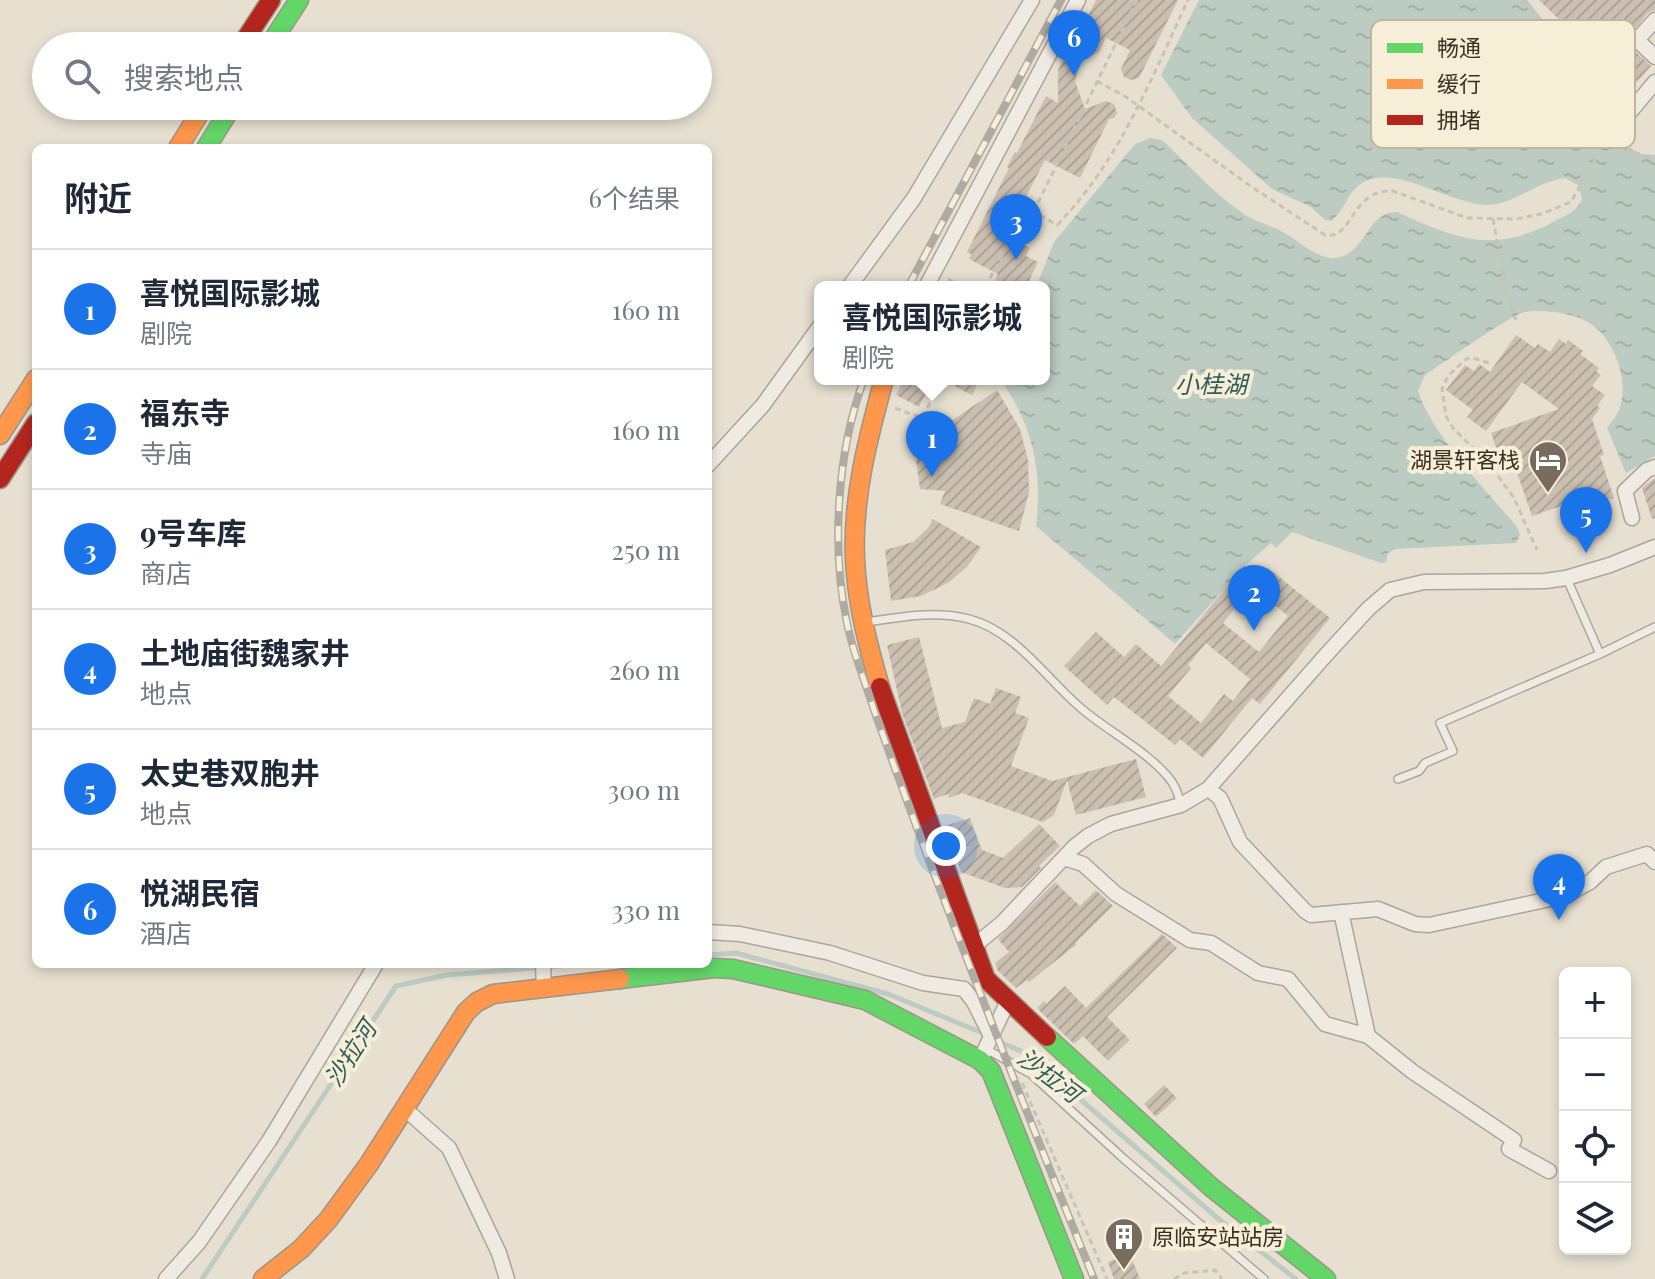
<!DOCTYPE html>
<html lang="zh">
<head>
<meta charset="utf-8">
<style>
	body { margin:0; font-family:"Playfair Display","Noto Sans SC",serif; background:#f2f2f3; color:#1f2937 }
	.controls { position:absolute; right:24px; bottom:24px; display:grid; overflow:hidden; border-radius:12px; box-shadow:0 4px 12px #0003 }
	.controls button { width:72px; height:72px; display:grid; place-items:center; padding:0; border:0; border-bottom:2px solid #e0e1e3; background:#fff; color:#1f2937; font:40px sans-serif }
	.you { position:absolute; left:946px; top:846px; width:28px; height:28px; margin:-20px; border:6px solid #fff; border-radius:50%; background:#1a73e8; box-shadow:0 0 0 12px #1a73e833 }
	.badge { display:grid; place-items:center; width:52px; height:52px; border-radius:50%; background:#1a73e8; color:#fff; font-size:26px; font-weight:700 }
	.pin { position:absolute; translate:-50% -66px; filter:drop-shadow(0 2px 4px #0008) }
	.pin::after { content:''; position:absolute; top:42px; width:28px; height:24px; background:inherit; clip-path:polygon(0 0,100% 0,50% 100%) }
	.popup { position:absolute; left:814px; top:281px; width:236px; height:104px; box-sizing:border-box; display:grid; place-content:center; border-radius:12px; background:#fff; filter:drop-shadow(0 2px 6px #0005); font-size:26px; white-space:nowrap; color:#747a83 }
	.popup b { font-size:30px; color:#1f2937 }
	.popup::after { content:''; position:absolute; left:50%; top:100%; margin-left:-16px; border:16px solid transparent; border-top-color:#fff }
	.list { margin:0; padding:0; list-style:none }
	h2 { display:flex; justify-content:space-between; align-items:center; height:104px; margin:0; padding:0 32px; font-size:34px }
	h2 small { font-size:26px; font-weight:400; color:#747a83 }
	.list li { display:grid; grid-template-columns:52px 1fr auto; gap:24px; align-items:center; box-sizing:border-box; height:120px; padding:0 32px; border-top:2px solid #e0e1e3 }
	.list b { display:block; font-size:30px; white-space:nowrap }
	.list p { margin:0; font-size:26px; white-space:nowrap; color:#747a83 }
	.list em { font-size:26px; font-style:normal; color:#747a83 }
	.icon { flex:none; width:44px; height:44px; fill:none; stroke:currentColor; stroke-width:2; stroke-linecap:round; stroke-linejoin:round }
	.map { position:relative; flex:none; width:1655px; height:1279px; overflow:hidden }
	.search { position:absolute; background:#fff; box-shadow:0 4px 12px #0003; left:32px; top:32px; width:680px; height:88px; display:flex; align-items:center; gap:20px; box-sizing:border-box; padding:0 28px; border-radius:44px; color:#747a83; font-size:30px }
	.panel { position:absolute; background:#fff; box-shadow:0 4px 12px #0003; left:32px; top:144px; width:680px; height:824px; border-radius:12px }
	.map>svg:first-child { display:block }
	.water { fill:url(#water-ripples) }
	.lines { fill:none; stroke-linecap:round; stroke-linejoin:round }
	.stream { stroke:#bcccc2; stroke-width:5 }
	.building { fill:url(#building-hatch); fill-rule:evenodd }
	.lane-casing { stroke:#ada599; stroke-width:10 }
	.street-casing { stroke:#ada599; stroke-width:17 }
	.fast-casing { stroke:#9c958a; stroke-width:21 }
	.slow-casing { stroke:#9c958a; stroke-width:21 }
	.jam-casing { stroke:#9c958a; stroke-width:21 }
	.path { stroke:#c8c2b9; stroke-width:3; stroke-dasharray:6 4; stroke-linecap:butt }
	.lane { stroke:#efebe3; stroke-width:7 }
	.street { stroke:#efebe3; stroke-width:14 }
	.fast { stroke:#63d668; stroke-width:18 }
	.slow { stroke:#ff974d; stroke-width:18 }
	.jam { stroke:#b3261e; stroke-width:18 }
	.rail-casing { stroke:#afaaa2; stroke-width:8 }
	.rail { stroke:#f7eed8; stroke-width:5; stroke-dasharray:15; stroke-linecap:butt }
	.path-bridge { stroke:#c8c2b9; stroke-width:3; stroke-dasharray:6 4; stroke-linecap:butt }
	.labels { text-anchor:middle; stroke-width:8; stroke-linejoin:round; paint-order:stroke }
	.poi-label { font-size:22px; fill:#3d2e20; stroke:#f7eed8; text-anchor:end }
	.water-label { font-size:24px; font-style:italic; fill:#2f5d5a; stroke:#f7eed8 }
	.key { fill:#f7eed8; stroke:#bfb4a1; stroke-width:2 }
	.key-label { font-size:22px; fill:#3d2e20 }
</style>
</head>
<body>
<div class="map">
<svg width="1655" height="1279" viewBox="0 0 1655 1279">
	<defs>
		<pattern id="water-ripples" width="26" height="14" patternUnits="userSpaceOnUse" patternTransform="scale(2)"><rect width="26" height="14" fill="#bcccc2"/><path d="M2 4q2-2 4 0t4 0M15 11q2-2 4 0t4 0" fill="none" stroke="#a2b0a6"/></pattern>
		<pattern id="building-hatch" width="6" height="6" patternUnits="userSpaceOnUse" patternTransform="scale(2)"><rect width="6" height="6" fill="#cbbfb2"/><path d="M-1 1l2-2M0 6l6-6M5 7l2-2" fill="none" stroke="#afa499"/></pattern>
	</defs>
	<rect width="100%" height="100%" fill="#e7e0d1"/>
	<path class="water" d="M1199,0H1527L1558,39V51L1567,66L1575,103L1585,121L1593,129L1642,154L1655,155V456L1626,473L1607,428C1612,421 1618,415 1620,407C1629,380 1614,339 1591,324C1574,313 1544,309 1525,312C1512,314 1442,364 1425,375L1418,391C1432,435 1487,491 1517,527L1520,535L1516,543L1396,549L1388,553L1386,562L1381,563L1292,532L1276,548L1271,543L1245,566L1175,644L1036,526C1043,471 1032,423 1000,379H1044V287H1036L1054,242L1135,144L1150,138L1162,140C1188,164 1214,194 1244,214C1256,222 1270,225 1283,232C1300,241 1322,265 1343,256C1367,247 1369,211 1397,212C1454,238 1493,255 1553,222C1564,216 1577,212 1582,199L1578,185L1565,178C1538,181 1515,204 1488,205C1449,205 1396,163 1362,183C1347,192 1345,211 1331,221L1325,220L1311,207L1272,189L1192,118L1161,75Z"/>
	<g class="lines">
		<path class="stream" d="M708,955L736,953L888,994L985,1034
			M994,1039L1029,1055L1221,1221L1296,1279
			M202,1279L396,986L447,975L583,964"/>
	</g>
	<path class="building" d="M1096,0H1178L1139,78L1131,80L1124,77L1121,69L1130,50L1106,38L1099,52L1081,62L1075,81L1085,109L1106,101L1114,104L1117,113L1114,118L1109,119L1080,178L1045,160L1006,236L1030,248L1026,256L1038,262L1026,287H992L998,274L969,259L971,254L967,252L1009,168L1007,167L1015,152L1017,153L1046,96L1058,103V70L1066,53L1080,39L1087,26L1084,24Z
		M1539,0H1655V10L1648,13L1627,39L1630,47L1651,66L1605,117L1579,94L1597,73L1560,45L1571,31Z
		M1516,335L1535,348L1538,344L1550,352L1559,339L1566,344L1568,340L1583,351L1580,354L1599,368L1596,371L1601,375L1592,386L1605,395L1597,406L1600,408L1592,419L1604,455L1600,456L1614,498L1588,507L1585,498L1532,516L1514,464L1508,466L1505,457L1500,459L1491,433L1559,409L1522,382L1486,431L1467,417L1473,410L1446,390L1465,365L1474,371L1479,364L1490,372Z
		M904,379H933L919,407L896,395Z
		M940,379H980L972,395Z
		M997,390L1020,429L1028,460L1029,492L1019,531L940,504L945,491L920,489L916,460L937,448L929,436Z
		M1655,478V518L1652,519L1642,488Z
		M933,519L981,547L967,567L948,583L921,596L891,601L885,550L913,542L928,528Z
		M1244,566L1259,578L1223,623L1259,652L1288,616L1253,587L1268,568L1330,618L1260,704L1252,698L1203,758L1180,739L1175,745L1114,697L1107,705L1064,666L1096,632L1124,657L1136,644L1161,666ZM1206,643L1250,679L1233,701L1224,694L1201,723L1168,696L1191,668L1188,665Z
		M919,637L942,728L965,722L974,698L990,704L996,688L1021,697L1015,713L1029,718L1011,766L1052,781L1136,759L1146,797L1076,815L1067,780L1054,815L1043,822L962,793L949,798L948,794L934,799L902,713L887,645Z
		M970,818L982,850L1003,858L1039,824L1060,846L1039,866L1041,868L1022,887L1005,888L961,872L944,826Z
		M1055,882L1080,906L1096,890L1113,906L1075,943L1077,944L1029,982L1027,980L1016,988L998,971L995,963L1009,952L998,939Z
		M1162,934L1177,948L1107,1017L1130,1040L1108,1061L1083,1036L1074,1044L1037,1008L1044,1001L1046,1004L1065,986L1086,1008Z
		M1164,1085L1177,1098L1156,1117L1144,1104Z
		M1130,1254L1140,1279H1114L1108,1262Z"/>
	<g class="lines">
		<defs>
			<path id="lane" d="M1567,579L1600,654
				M867,622C901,617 935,610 969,619C1016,631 1047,680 1082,709C1109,732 1152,754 1172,782C1176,788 1179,797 1181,805
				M1398,779L1419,771L1425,763L1453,751L1440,723L1600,654L1655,627
				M986,1049L1031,1074L1124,1159L1264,1279"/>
			<path id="street" d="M1655,20L1637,40L1655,57
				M1605,142L1655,82
				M849,287L914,198L1032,0
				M926,287L1078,0
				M708,465L763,405L820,326
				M1632,518L1625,491L1647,470L1655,467
				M1208,789L1220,798L1240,842L1305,911L1311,915L1378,909L1415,924L1429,925L1564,896L1590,882L1606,867L1647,854L1655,862
				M1064,858L1083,864L1116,894L1190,940L1211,943L1258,973L1288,979L1325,1024L1368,1036
				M1341,912L1368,1036L1413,1072L1514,1140L1509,1149L1549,1171
				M708,932L740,934L830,953L923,983L964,989L974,1002L991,1036
				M974,946L1002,923L1074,847L1088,836L1111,824L1181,805L1208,789L1325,656L1368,609L1390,590L1424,582L1545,581L1566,578L1610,565L1655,547
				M543,964L544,988
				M980,1060L1008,1001
				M404,1108L449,1148L499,1253L507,1279
				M166,1279L199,1242L269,1141L376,964"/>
			<path id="fast" d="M269,46L299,0
				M206,148L232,106
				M620,979L714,968L733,969L865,1000L980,1060L991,1071L1074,1279
				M1047,1037L1211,1187L1326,1279"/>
			<path id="slow" d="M178,148L204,106
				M0,435L36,379
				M880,687C868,646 857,603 855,560C852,498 868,438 884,379
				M263,1279L301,1249L328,1220L369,1164L466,1012L477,1002L493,994L620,979"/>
			<path id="jam" d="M241,46L271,0
				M0,479L36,423
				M880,687L986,979L1047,1037"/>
		</defs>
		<use href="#lane" class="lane-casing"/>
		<use href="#street" class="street-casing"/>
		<use href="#fast" class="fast-casing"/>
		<use href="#slow" class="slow-casing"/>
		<use href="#jam" class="jam-casing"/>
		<path class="path" d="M1097,81L1126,97L1249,185L1325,235C1354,240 1350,189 1393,191L1467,218L1516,219L1541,214L1571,202L1598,154
			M1031,210L1057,225C1119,162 1151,79 1188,0
			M1493,219L1507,294L1516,320
			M948,279L962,287
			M985,287L1019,225L1039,201L1137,0
			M1489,363L1473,358L1466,359L1448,376L1442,389L1446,416L1453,428L1489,464L1514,498L1537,550
			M895,408L922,418L933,397L937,379
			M1022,1083L1107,1279
			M1174,1279L1184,1273L1215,1270L1222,1279"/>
		<use href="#lane" class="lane"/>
		<use href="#street" class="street"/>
		<use href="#fast" class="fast"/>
		<use href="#slow" class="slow"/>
		<use href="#jam" class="jam"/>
		<defs>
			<path id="rail" d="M908,287L1061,0
				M864,379C837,452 831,547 847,623C853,653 865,681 874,710C892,761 911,812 930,863C983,1002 1038,1141 1094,1279"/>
		</defs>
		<use href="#rail" class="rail-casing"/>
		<use href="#rail" class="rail"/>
		<path class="path-bridge" d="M1524,0L1556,40V52L1564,67L1573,104L1583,123L1591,131L1641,156L1655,157"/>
	</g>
	<defs>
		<symbol id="hotel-pin" viewBox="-11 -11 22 30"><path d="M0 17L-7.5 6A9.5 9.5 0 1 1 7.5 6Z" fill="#786c5e" stroke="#f7eed8"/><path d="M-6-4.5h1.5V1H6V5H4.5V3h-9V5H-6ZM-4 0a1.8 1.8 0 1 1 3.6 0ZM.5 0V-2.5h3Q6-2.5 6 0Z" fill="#fff"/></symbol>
		<symbol id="building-pin" viewBox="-11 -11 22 30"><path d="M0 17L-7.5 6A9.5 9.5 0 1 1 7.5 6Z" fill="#786c5e" stroke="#f7eed8"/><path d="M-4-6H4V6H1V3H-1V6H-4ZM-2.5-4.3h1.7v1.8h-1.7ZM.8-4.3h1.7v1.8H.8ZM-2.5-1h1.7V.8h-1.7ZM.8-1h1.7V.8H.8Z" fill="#fff"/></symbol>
	</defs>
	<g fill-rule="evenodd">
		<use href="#hotel-pin" x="1526" y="438" width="44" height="60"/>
		<use href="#building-pin" x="1102" y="1215" width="44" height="60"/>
	</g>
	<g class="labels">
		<g class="poi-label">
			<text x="1520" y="468">湖景轩客栈</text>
			<text x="1152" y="1245" text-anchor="start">原临安站站房</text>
		</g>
		<g class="water-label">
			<text x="1211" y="393">小桂湖</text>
			<text transform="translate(351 1054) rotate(-57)" y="8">沙拉河</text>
			<text transform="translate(1049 1076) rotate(37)" y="8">沙拉河</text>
		</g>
	</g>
	<rect x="1371" y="20" width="264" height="128" rx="12" class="key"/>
	<rect x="1387" y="43" width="36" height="10" fill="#63d668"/>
	<rect x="1387" y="79" width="36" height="10" fill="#ff974d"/>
	<rect x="1387" y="115" width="36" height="10" fill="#b3261e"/>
	<g class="key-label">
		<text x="1437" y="56">畅通</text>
		<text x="1437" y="92">缓行</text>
		<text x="1437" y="128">拥堵</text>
	</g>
</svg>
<div class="controls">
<button>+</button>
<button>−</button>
<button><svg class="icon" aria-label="locate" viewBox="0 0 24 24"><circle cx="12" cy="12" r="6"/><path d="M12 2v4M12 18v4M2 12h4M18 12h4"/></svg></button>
<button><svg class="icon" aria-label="layers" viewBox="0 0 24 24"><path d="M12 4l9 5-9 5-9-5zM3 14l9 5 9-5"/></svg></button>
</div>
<div class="you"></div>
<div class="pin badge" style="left:932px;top:477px">1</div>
<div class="popup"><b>喜悦国际影城</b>剧院</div>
<div class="pin badge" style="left:1254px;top:631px">2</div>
<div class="pin badge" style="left:1016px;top:260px">3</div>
<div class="pin badge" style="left:1559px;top:920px">4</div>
<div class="pin badge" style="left:1586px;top:553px">5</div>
<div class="pin badge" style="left:1074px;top:76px">6</div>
<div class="search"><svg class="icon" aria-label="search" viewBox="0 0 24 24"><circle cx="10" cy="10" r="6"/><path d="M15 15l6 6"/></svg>搜索地点</div>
<section class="panel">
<h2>附近<small>6个结果</small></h2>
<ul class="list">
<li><span class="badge">1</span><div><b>喜悦国际影城</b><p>剧院</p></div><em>160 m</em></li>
<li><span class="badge">2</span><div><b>福东寺</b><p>寺庙</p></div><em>160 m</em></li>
<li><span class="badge">3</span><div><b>9号车库</b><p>商店</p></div><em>250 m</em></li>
<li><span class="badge">4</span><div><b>土地庙街魏家井</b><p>地点</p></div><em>260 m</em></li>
<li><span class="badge">5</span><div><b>太史巷双胞井</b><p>地点</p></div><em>300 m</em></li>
<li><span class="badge">6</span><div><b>悦湖民宿</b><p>酒店</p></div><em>330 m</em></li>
</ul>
</section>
</div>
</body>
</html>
